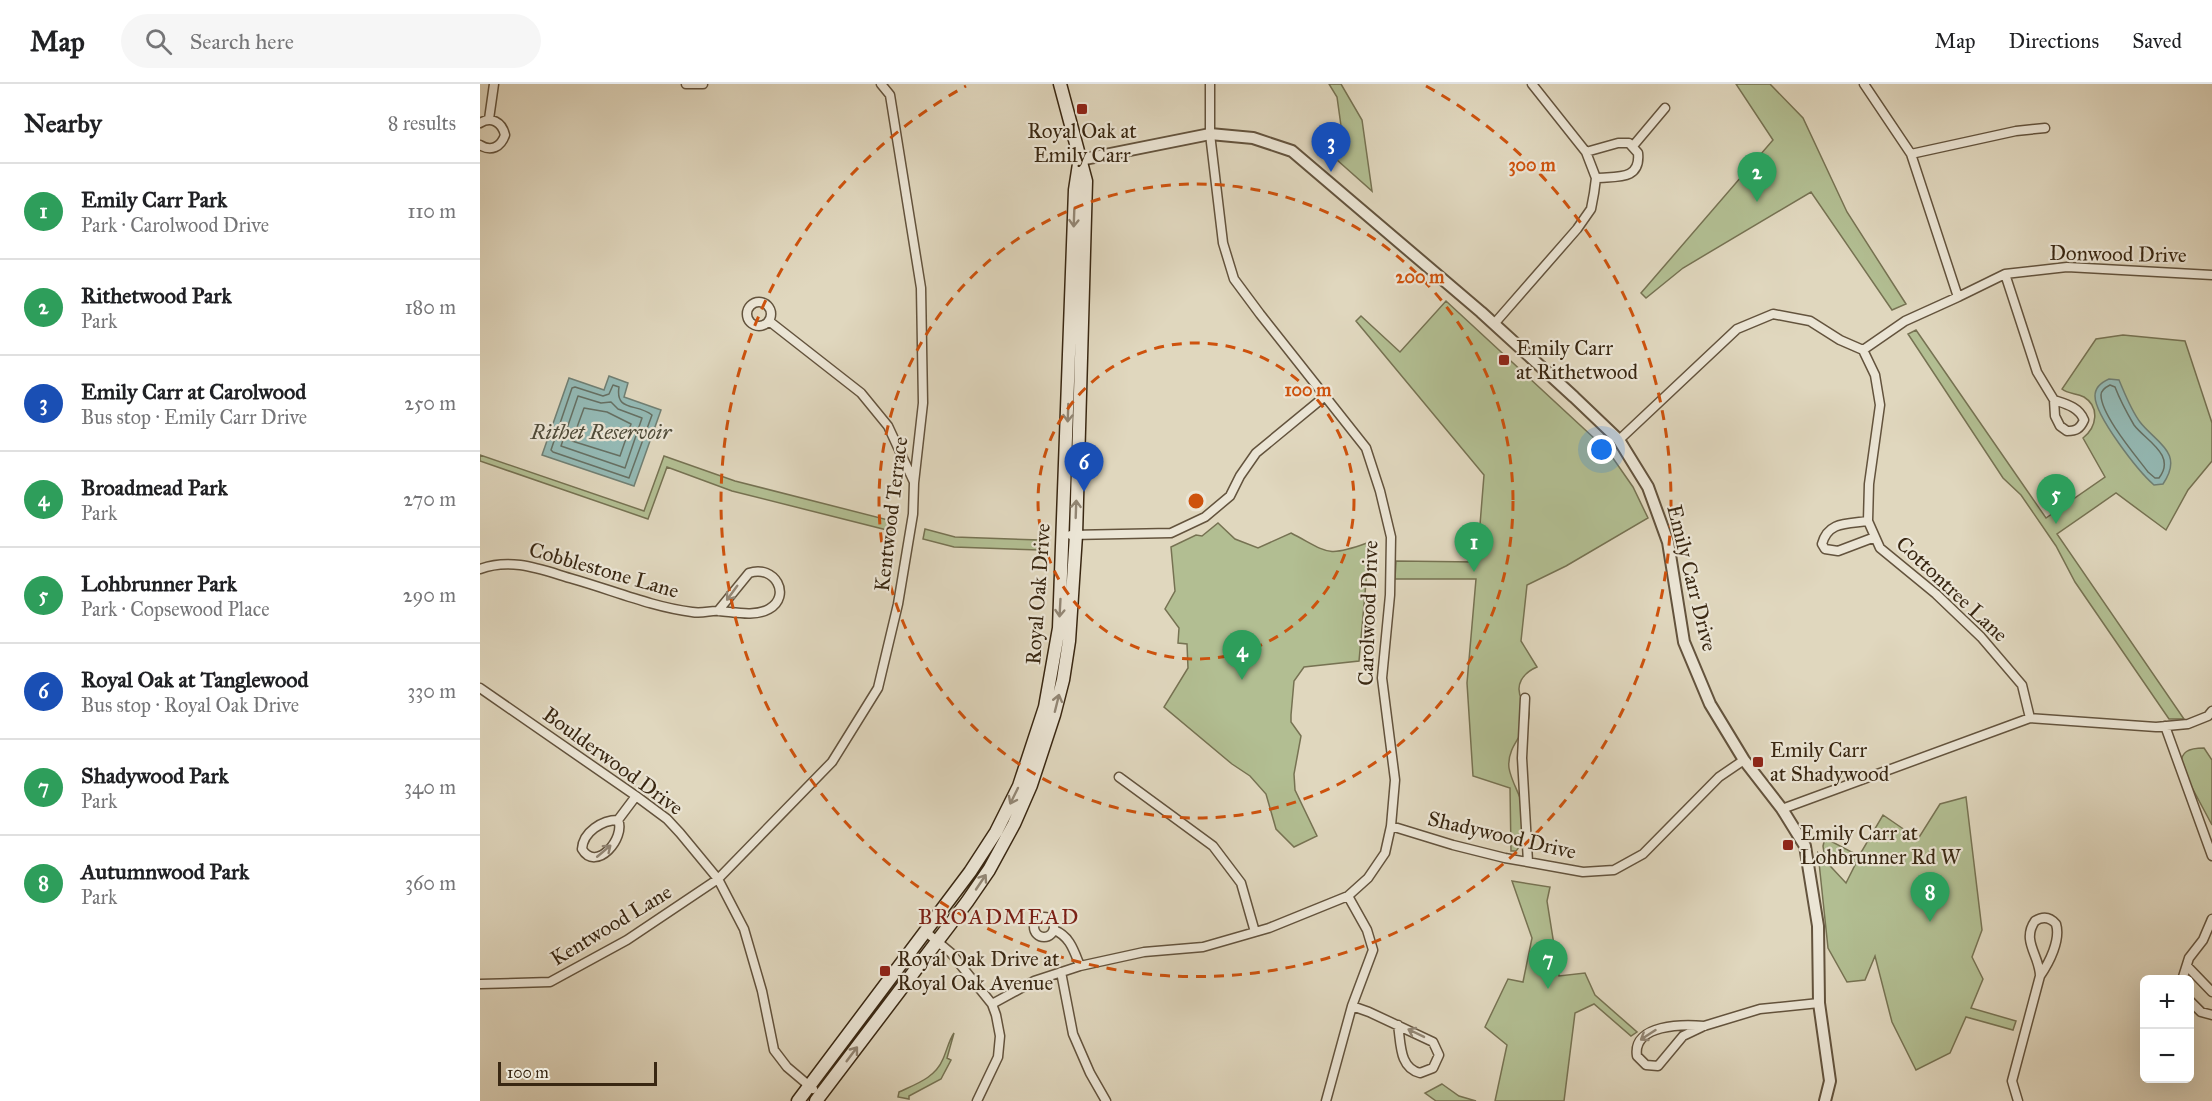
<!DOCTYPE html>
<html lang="en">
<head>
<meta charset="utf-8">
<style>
	body { margin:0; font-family:"IM FELL Great Primer",serif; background:#f6f6f6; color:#202124 }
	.controls { position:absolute; right:18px; bottom:18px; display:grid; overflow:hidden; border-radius:9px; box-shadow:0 6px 24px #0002 }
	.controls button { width:54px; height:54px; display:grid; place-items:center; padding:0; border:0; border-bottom:2px solid #e0e0e0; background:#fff; color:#202124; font:30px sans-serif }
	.scale { position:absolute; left:18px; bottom:15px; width:159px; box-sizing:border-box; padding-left:6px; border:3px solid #392712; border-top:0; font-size:16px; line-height:21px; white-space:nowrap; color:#392712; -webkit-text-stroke:4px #ebe5d5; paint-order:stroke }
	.you { position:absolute; left:1122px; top:366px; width:21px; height:21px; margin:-15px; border:4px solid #fff; border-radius:50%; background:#1a73e8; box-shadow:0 0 0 9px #1a73e833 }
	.badge { display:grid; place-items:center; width:39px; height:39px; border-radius:50%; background:#ea580c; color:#fff; font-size:20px; font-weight:700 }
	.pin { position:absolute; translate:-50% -50px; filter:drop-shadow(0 2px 3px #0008) }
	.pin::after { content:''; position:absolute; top:32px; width:21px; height:18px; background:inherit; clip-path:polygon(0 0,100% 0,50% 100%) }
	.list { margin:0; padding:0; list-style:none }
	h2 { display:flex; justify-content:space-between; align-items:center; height:78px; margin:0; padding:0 24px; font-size:26px }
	h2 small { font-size:20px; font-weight:400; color:#757577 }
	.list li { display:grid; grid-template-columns:39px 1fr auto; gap:18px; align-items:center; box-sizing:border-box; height:96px; padding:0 24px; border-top:2px solid #e0e0e0 }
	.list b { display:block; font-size:22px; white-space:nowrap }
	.list p { margin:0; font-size:20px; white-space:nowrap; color:#757577 }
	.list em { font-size:20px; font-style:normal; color:#757577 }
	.icon { flex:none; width:33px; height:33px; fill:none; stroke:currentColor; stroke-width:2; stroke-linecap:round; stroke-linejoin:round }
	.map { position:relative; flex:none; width:1732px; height:1017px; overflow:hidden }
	header { display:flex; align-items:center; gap:36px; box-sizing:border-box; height:84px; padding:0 30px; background:#fff; border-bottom:2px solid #e0e0e0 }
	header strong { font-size:28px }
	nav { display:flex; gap:33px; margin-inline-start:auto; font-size:21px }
	.search { width:420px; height:54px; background:#f6f6f6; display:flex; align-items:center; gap:15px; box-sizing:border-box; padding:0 21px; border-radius:33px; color:#757577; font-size:22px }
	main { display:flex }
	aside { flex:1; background:#fff }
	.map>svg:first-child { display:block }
	.green { fill:#b2be92; stroke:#767252; stroke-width:1.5 }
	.water { fill:#94b9b4; stroke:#707f73; stroke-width:1.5 }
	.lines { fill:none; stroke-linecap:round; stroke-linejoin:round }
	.shore { stroke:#667063; stroke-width:1.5 }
	.minor-casing { stroke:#63533d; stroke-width:11 }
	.tertiary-casing { stroke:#63533d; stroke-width:14 }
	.secondary-casing { stroke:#392712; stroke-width:15 }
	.minor { stroke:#ebe5d5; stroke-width:8 }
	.tertiary { stroke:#ebe5d5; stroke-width:10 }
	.secondary { stroke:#ebe5d5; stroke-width:12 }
	.oneway { stroke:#928674 }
	.ring { fill:none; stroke:#ce520d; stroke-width:3; stroke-dasharray:10 8 }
	.poi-dot { fill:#8f2418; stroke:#ebe5d5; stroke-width:2 }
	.labels { text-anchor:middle; stroke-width:4.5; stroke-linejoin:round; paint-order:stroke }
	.poi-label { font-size:21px; fill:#392712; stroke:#ebe5d5; text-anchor:start }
	.street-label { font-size:21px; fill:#392712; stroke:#ebe5d5 }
	.water-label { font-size:22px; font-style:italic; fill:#504c3a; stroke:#ebe5d5 }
	.neighbourhood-label { font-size:22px; letter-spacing:1.5px; fill:#7a1f14; stroke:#ebe5d5 }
	.centre { fill:#ce520d; stroke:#ebe5d5; stroke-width:3 }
	.ring-label { font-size:18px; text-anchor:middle; font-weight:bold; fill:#ce520d; stroke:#ebe5d5; stroke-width:4.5; stroke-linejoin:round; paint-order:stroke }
</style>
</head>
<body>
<header>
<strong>Map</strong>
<div class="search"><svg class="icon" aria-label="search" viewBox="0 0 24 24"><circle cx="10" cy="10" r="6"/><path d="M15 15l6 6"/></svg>Search here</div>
<nav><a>Map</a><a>Directions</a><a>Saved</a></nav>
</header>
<main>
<aside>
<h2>Nearby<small>8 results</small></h2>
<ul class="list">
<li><span class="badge" style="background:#2e9e5b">1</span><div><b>Emily Carr Park</b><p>Park · Carolwood Drive</p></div><em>110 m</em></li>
<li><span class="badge" style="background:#2e9e5b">2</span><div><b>Rithetwood Park</b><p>Park</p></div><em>180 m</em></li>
<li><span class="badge" style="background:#1a4fb4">3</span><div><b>Emily Carr at Carolwood</b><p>Bus stop · Emily Carr Drive</p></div><em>250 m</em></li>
<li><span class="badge" style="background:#2e9e5b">4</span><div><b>Broadmead Park</b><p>Park</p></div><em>270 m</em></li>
<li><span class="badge" style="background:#2e9e5b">5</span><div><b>Lohbrunner Park</b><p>Park · Copsewood Place</p></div><em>290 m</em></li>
<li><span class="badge" style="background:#1a4fb4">6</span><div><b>Royal Oak at Tanglewood</b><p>Bus stop · Royal Oak Drive</p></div><em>330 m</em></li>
<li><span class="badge" style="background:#2e9e5b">7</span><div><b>Shadywood Park</b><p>Park</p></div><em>340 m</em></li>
<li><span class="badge" style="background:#2e9e5b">8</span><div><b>Autumnwood Park</b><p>Park</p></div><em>360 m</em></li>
</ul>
</aside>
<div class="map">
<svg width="1732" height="1017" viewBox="0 0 1732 1017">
	<rect width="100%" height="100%" fill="#e0d7be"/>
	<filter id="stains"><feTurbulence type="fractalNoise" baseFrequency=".00333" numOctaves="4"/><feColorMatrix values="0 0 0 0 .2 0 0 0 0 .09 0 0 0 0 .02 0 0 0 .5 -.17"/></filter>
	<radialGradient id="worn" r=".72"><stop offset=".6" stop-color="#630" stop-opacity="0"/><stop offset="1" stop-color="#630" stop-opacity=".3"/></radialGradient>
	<path class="green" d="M849,0H861L882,36L892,107L848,68L862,49L857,13Z
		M1256,0H1290L1323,34L1367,128L1426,220L1412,226L1331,108L1203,184L1166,214L1161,209L1293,56Z
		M966,217L1128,367L1153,403L1168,434L1086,482L1047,501L1041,557L1057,583C1043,589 1034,601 1042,616C1044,620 1049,623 1049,628C1051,645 1026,660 1029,684C1031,696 1038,707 1042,719C1046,730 1045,760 1036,767H1031L1030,704L993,692L987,599L996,495H915L916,477L997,478L1004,391L876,237L881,232L920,268Z
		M1436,246L1566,434L1625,393L1603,354C1617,343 1620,323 1604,313C1596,309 1588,310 1582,305L1616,255L1643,251L1705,257L1732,339V377L1708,406L1686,446L1636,409L1577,450L1704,635H1689L1595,498L1576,462L1541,411L1523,394L1428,250Z
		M0,371L164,427L184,372L255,397L416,438L415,448L252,407L187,383L168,435L0,377Z
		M738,439L755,455L778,464L811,449C848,468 846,474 887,459V487L879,577L824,583L814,597L811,631V638L821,652L814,690L815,706L837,752L814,763L796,745L786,710L770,692L752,680L684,623L708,584L707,560L698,559L699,544L685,525L695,507L691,463L716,451L722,452Z
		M445,445L475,453L560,456V466L474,463L443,455Z
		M1724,664L1732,676V741L1701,683C1700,667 1709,664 1724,664Z
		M1486,713L1502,846L1492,873L1503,895L1491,924L1536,937L1533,946L1486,933L1470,969L1436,986L1412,938L1395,872L1385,896L1367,898L1348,864L1338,769L1366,799L1376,779L1365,774L1345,775L1343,762L1345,754L1379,772L1403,731L1438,755L1460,720Z
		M1032,797L1070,803L1067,817L1079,892L1105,889L1115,911L1157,948L1151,952L1114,920L1095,929L1084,1017H1015L1027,961L1005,943L1028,895L1043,898L1052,854Z
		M474,949L467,974L471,976L461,995L429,1012V1015L418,1013L419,1008C436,1000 455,994 463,975C467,966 469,956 474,949Z
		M962,1000L979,1012L996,1017H956L945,1009Z"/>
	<path class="water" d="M129,292L148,299L144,313L181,326L154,402L62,371L89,294L124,306Z
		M1629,295L1639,296C1645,310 1651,326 1660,338C1675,358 1705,368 1683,400L1674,401C1658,387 1615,332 1615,312C1615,303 1622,298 1629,295Z"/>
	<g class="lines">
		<path class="shore" d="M133,301L139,303C135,328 157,319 172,331L149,394L73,368L71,366L92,304L95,303L123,312L129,310Z
			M1630,301L1635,303C1640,316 1647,329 1654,341C1665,356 1697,371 1679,394H1675L1668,388C1656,372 1621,331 1621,311C1621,306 1626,303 1630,301Z
			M98,312L121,319L131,318L138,325L162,334L145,384L81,362Z
			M104,324L127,328L151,340L140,372L92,357Z"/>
		<defs>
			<path id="minor" d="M206,0H223
				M1384,0L1431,70L1478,213
				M9,35L14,0
				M0,39C11,32 22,38 25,51C21,63 11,68 0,61
				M1153,62L1185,24
				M1106,68L1138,59H1149L1158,69C1161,97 1136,92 1116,94
				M1431,70L1536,47L1565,44
				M1525,190L1557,288L1574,316L1575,332L1580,342L1587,347C1596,347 1600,345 1604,336C1599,323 1586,320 1574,316
				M267 230a12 12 0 1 1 24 0a12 12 0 1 1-24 0Z
				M289,237L381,309L408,342L434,398
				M1014,240L1097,145L1111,125L1114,109L1116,94L1106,68L1052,0
				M1383,266L1425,237L1478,213L1525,190L1587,183L1732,191
				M1139,356L1257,245L1293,230L1330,237L1360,256L1383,266L1395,291L1400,321L1389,400L1388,437L1400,464L1456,510L1501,553L1542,601L1550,634
				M1388,437C1368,440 1348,437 1342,460L1345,465L1358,467L1395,453
				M591,451L691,449L725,433L750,412L760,392L776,369L844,313
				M0,485C32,473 62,486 93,495C132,506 172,523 212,528C223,530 231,526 239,527C254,528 275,533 289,525C312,512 295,480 269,489L238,527
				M0,604L156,712L187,735L200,749L238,795L264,845L282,907L294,966L307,983L333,1005
				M1045,614L1042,674L1048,778
				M1685,642L1732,772
				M639,693L733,762L761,799L775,848
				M1302,725L1550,634L1676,643L1708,640L1728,632L1732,627
				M138,736C146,754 116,789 102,765C103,748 122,736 138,736L156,712
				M911,742L973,761L1025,774L1103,788L1134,786L1163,770L1239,693L1264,676
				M554 843a10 10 0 1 1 20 0a10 10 0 1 1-20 0Z
				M574,846C590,852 594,867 600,882
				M446,848L471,869L512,920L516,931L520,952L518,973L497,1017
				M1707,882L1732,908
				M581,888L593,950L610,989L626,1017
				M1702,896L1709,874L1723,856L1732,835
				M0,900L70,898L147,856L238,795L352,678L398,604L418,520L433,430L434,399L443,319L441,204L410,11L401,0
				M1710,917L1721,928L1732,931
				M512,920L554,897L600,882L664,868L723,863L789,844L868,812L888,794L905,769L911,742L915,696L902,594L910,511L911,453L900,407L886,364L780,230L754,195L743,159L730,50V0
				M872,922L889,928L953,958L959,971L953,984L940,989C919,984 921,959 918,941
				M1224,942C1204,940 1152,940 1157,972L1166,981L1178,982L1203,952L1224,942L1280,925L1339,919
				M846,1017L872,922L893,866L887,846L868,812
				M1538,1017L1532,997L1560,892C1560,872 1541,857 1555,837C1563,832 1570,833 1576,840C1581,856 1569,879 1560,892"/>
			<path id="tertiary" d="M600,76L730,50L773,54L812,67L1001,228L1094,313L1139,356L1168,403L1188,458L1204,558L1230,620L1264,676L1302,725L1325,762L1338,842L1339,919L1350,997L1345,1017"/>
			<path id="secondary" d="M318,1017L490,788L516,748L539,702L565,623L579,544L595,106L599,80
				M336,1017L487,818L509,786L534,740L551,701L574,631L583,596L589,557L596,451L606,97L580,0"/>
		</defs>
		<use href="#minor" class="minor-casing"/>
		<use href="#tertiary" class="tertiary-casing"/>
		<use href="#secondary" class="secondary-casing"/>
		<use href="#minor" class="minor"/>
		<use href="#tertiary" class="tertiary"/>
		<use href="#secondary" class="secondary"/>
	</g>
	<defs><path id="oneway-shaft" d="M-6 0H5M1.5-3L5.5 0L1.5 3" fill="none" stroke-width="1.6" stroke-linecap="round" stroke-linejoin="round" transform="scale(1.5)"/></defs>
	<g class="oneway">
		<use href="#oneway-shaft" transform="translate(594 134) rotate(92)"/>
		<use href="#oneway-shaft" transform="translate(588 329) rotate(92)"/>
		<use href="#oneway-shaft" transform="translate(596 425) rotate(-88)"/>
		<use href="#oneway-shaft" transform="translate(252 509) rotate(126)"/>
		<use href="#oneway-shaft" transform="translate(580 524) rotate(93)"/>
		<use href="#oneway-shaft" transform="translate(577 619) rotate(-76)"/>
		<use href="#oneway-shaft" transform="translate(534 712) rotate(116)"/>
		<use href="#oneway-shaft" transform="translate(124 767) rotate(-40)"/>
		<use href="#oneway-shaft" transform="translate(501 798) rotate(-56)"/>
		<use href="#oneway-shaft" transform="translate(936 949) rotate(-154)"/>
		<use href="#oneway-shaft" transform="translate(1168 951) rotate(147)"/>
		<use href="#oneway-shaft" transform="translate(372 970) rotate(-53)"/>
	</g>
	<g class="ring">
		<circle cx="716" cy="417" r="158"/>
		<circle cx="716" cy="417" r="317"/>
		<path d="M946 2A475 475 0 1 1 486 2"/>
	</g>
	<g class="poi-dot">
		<rect x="596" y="19" width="12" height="12" rx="3"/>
		<rect x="1018" y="270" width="12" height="12" rx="3"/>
		<rect x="1272" y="672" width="12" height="12" rx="3"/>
		<rect x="1302" y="755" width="12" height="12" rx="3"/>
		<rect x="399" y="881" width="12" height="12" rx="3"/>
	</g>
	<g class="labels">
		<g class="poi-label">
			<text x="602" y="54" text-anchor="middle">Royal Oak at<tspan x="602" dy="24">Emily Carr</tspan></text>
			<text x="1036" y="271">Emily Carr<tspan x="1036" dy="24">at Rithetwood</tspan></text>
			<text x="1290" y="673">Emily Carr<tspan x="1290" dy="24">at Shadywood</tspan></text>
			<text x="1320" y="756">Emily Carr at<tspan x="1320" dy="24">Lohbrunner Rd W</tspan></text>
			<text x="417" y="882">Royal Oak Drive at<tspan x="417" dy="24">Royal Oak Avenue</tspan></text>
		</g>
		<g class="street-label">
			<text transform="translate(1638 170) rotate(1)" y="7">Donwood Drive</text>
			<text transform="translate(411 430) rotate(-83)" y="7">Kentwood Terrace</text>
			<text transform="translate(124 486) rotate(16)" y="7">Cobblestone Lane</text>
			<text transform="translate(1212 494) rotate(76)" y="7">Emily Carr Drive</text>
			<text transform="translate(1472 505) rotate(43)" y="7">Cottontree Lane</text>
			<text transform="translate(558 510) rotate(-86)" y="7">Royal Oak Drive</text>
			<text transform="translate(888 529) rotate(-88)" y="7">Carolwood Drive</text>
			<text transform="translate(133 677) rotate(36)" y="7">Boulderwood Drive</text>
			<text transform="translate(1022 751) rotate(13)" y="7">Shadywood Drive</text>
			<text transform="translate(131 841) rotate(-31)" y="7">Kentwood Lane</text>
		</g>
		<g class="water-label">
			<text x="121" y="355">Rithet Reservoir</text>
		</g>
		<g class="neighbourhood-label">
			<text x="519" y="840">BROADMEAD</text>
		</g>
	</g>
	<circle cx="716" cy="417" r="9" class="centre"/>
	<g class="ring-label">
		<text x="1052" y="87">300 m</text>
		<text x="940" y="199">200 m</text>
		<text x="828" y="312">100 m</text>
	</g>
	<rect width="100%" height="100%" filter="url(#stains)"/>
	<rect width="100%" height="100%" fill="url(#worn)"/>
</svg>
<div class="controls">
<button>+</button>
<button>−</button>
</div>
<div class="scale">100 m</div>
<div class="you"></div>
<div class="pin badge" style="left:994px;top:488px;background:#2e9e5b">1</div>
<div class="pin badge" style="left:1277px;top:118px;background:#2e9e5b">2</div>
<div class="pin badge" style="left:851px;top:88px;background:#1a4fb4">3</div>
<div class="pin badge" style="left:762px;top:596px;background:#2e9e5b">4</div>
<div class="pin badge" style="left:1576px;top:440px;background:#2e9e5b">5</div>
<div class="pin badge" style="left:604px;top:408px;background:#1a4fb4">6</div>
<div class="pin badge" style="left:1068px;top:905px;background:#2e9e5b">7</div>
<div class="pin badge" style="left:1450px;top:838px;background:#2e9e5b">8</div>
</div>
</main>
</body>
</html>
